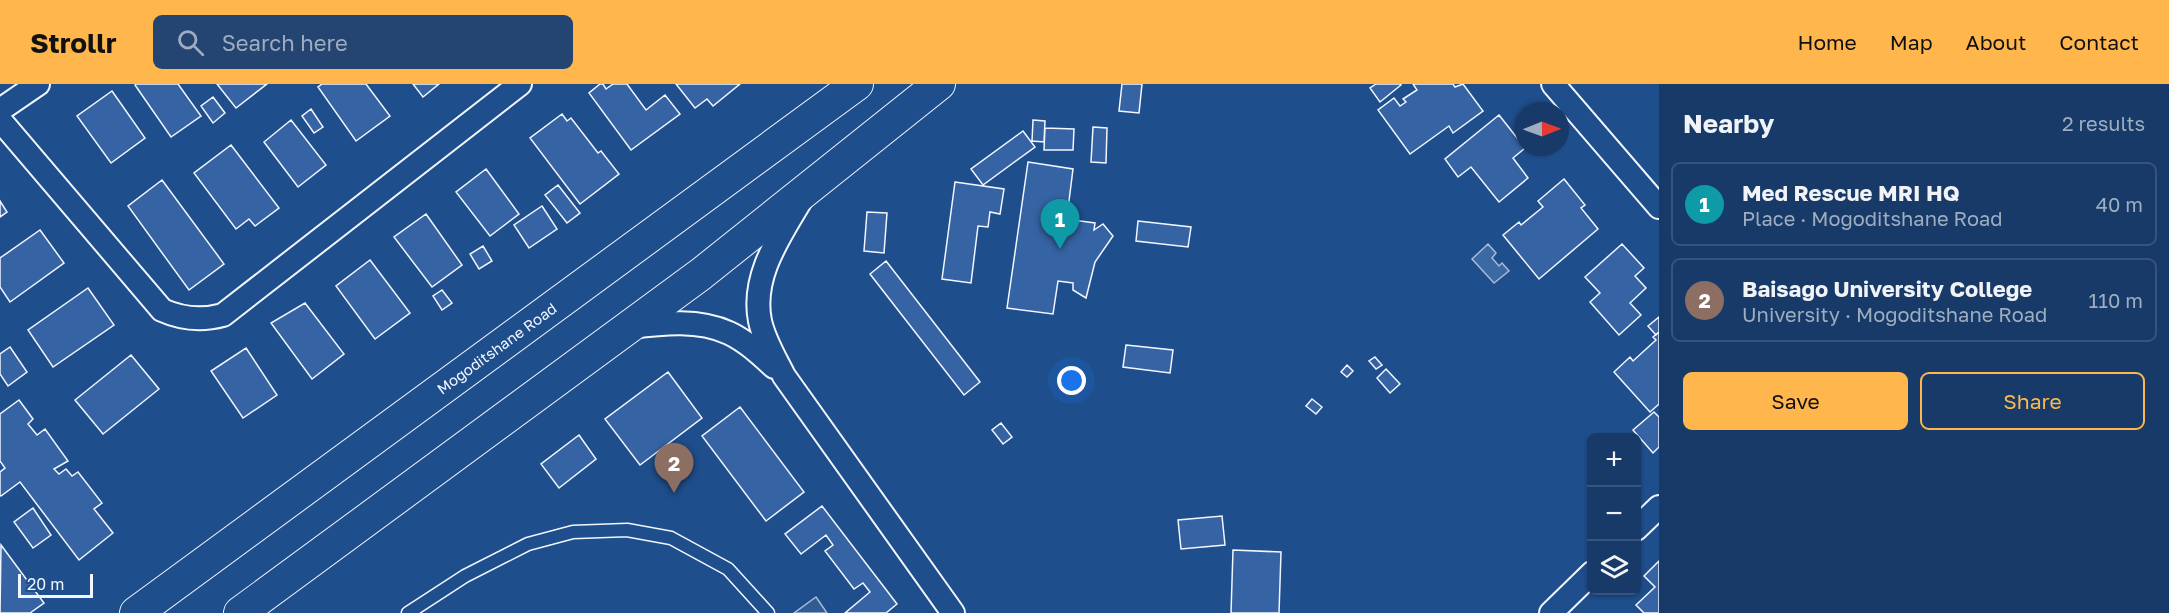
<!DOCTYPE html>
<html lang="en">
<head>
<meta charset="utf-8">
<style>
	body { margin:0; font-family:"Golos Text",sans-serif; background:#244571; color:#f1f3f6 }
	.controls { position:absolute; right:18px; bottom:18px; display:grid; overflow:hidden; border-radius:9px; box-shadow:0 2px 4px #0004 }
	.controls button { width:54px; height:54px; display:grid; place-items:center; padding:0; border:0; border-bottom:2px solid #36547d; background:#173a69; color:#f1f3f6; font:30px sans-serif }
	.compass { position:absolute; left:1515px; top:18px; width:54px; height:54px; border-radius:50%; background:#173a69; box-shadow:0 2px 4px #0004; rotate:89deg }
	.scale { position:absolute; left:18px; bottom:15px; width:75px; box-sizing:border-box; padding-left:6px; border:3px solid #f2f6ff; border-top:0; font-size:16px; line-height:21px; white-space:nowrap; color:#f2f6ff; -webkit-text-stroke:4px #1f4e8c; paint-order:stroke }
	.you { position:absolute; left:1072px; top:297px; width:21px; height:21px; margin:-15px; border:4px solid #fff; border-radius:50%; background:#1a73e8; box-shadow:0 0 0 9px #1a73e833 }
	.badge { display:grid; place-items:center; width:39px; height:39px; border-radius:50%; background:#ffb74d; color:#fff; font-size:20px; font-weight:700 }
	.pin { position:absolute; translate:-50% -50px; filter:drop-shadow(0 2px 3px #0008) }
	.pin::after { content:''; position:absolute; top:32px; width:21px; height:18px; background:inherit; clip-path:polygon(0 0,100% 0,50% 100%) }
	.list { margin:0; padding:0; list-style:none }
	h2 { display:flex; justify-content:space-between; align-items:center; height:78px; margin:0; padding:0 24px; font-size:26px }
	h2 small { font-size:20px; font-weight:400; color:#9eadc0 }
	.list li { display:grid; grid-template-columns:39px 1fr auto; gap:18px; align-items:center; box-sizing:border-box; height:84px; margin:0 12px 12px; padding:0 12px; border:2px solid #36547d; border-radius:9px }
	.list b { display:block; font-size:22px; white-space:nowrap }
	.list p { margin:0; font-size:20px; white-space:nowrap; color:#9eadc0 }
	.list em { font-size:20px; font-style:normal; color:#9eadc0 }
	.actions { display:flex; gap:12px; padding:18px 24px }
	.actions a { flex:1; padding:14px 0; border:2px solid #ffb74d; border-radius:9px; text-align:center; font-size:21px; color:#ffb74d }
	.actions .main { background:#ffb74d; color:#111 }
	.icon { flex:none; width:33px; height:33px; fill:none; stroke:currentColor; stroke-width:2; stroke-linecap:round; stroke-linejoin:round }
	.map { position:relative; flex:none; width:1659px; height:529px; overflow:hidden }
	header { display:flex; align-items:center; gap:36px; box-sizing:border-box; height:84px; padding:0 30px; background:#ffb74d; color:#111 }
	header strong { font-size:28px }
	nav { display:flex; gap:33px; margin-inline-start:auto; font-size:21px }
	.search { width:420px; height:54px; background:#244571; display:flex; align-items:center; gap:15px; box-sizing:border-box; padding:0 21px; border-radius:9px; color:#9eadc0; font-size:22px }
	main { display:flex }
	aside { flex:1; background:#173a69 }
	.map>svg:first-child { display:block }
	.parking { fill:#305b95; stroke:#a8bbd7; stroke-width:1.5 }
	.water { fill:#3b69a3; stroke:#a8bbd7; stroke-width:1.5 }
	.building { fill:#3563a3; stroke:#f2f6ff; stroke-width:1.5 }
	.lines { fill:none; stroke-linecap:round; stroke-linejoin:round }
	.lane-casing { stroke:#f2f6ff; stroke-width:15 }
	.street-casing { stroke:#f2f6ff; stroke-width:26 }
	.secondary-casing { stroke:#f2f6ff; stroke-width:34 }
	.lane { stroke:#1f4e8c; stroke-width:12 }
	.street { stroke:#1f4e8c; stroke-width:22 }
	.secondary { stroke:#1f4e8c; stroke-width:32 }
	.labels { text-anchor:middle; stroke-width:4.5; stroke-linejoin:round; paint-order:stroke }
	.street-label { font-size:15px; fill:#f2f6ff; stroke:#1f4e8c }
</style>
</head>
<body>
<header>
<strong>Strollr</strong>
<div class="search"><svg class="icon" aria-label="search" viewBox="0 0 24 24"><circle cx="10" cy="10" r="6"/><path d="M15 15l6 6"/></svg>Search here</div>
<nav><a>Home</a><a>Map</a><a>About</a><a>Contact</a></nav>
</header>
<main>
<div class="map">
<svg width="1659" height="529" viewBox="0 0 1659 529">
	<rect width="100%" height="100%" fill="#1f4e8c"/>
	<path class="parking" d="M816,513L827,529H794Z"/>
	<path class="water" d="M1488,160L1496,169L1492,174L1499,182L1502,179L1509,187L1494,199L1472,175Z"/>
	<path class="building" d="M136,0H178L201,32L171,53L135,1Z
		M217,0H267L236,24Z
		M322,0H366L390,32L356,57L318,3Z
		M413,0H439L423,13Z
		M600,0H603L606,5L613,0H627L646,26L665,11L680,30L631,66L589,9Z
		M676,0H740L713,22L707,15L695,24Z
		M1122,0H1142L1139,29L1119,27Z
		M1376,0H1401V1L1380,18L1370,4Z
		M1413,0H1453L1455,3L1463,0L1483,27L1453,49L1449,42L1410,70L1378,26L1394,14L1400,22L1406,18L1403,15L1417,6Z
		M112,7L145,54L111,79L77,32Z
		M213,13L225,29L213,39L201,22Z
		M311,25L323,43L314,49L302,32Z
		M562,30L567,37L571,34L598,69L601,67L619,90L580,120L530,54Z
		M1499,31L1525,64L1513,74L1528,94L1499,118L1471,83L1458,93L1445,75Z
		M291,36L326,81L298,103L264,58Z
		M1033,36L1045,37L1044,58L1032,57Z
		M1093,43L1107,44L1106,79L1091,78Z
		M1045,44L1074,45L1073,66H1044Z
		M1023,47L1035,63L983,101L971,85Z
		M231,61L279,124L255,142L249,135L236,145L194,89Z
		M1028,78L1073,85L1066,141L1072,142L1073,136L1095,139L1094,146L1103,140L1113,152L1095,178L1086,214L1073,206V199L1058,197L1053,230L1007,224Z
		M486,85L519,130L490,152L456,108Z
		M1564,95L1585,121L1581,124L1598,145L1539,195L1503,151L1519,138L1521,141L1543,123L1538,117Z
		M162,96L224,180L189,206L128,122Z
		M955,98L1004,105L1000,130L990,128L988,143L978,142L971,199L942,195Z
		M558,101L580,129L567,139L545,111Z
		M0,117L7,128L0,133Z
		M542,122L557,145L529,164L514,141Z
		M867,128L887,129L884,169L864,167Z
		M426,130L462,181L432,203L394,153Z
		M1138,137L1191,143L1188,163L1136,157Z
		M40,146L64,179L10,218L0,203V174Z
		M1622,160L1644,184L1635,192L1646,204L1630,219L1641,231L1619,251L1590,218L1600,209L1585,193Z
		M483,162L492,177L479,185L470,170Z
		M370,176L410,229L375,255L336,202Z
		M886,177L980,298L964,311L870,190Z
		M88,204L114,241L53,283L28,246Z
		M442,206L452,219L442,226L433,212Z
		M305,219L344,270L312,295L271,239Z
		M1659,233V248L1656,251L1648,242Z
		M1659,248V320L1650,328L1614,288L1630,273L1633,277L1656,256L1653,253Z
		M1126,261L1173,266L1170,289L1123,283Z
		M10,263L27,288L8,302L0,290V270Z
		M246,264L277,311L243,334L211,287Z
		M131,271L159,305L103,350L75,316Z
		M1375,273L1382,281L1376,285L1369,277Z
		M1347,281L1353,287L1347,293L1341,288Z
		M1386,285L1400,300L1390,309L1377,294Z
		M668,288L702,334L640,381L605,335Z
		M1312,315L1322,323L1316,330L1306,322Z
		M19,316L33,335L28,340L37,351L45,345L68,377L54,385L59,390L66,385L72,392L78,388L102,419L94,425L113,449L79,476L20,398L1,412L0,411V388L5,384L0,377V330Z
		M740,323L804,408L766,437L702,352Z
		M1654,328L1659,333V363L1653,369L1633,346Z
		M1001,339L1012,353L1003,360L992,346Z
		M579,351L596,375L559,404L541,380Z
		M822,422L897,520L886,529H845L870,508L863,499L854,505L825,467L833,461L826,451L801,470L785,450Z
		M33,424L51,451L33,464L14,438Z
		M1222,432L1225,461L1181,465L1178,436Z
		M1,461L44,519L30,529H0Z
		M1233,466L1281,468L1279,529H1231Z
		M1659,477V529H1644L1636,521L1655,503L1644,492Z"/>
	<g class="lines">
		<defs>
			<path id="lane" d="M408,529L465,492L528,460L573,448L627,446L671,454L728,485L768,529"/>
			<path id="street" d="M1553,0L1659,123
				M0,26L38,0
				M0,36L162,226C182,235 201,237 223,231L520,0
				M801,116C780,152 751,192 760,237C764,256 775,274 784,292L953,529
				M631,243C663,239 699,235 729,249C746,257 760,270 774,283
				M1636,445L1659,423
				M1551,529L1592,489"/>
			<path id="secondary" d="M136,529L857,0
				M240,529L701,190L939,0"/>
		</defs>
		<use href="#lane" class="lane-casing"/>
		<use href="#street" class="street-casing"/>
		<use href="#secondary" class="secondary-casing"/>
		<use href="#lane" class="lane"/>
		<use href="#street" class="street"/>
		<use href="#secondary" class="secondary"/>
	</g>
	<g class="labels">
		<g class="street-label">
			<text transform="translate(497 265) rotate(-36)" y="5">Mogoditshane Road</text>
		</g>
	</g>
</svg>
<div class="controls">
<button>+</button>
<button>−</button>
<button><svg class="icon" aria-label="layers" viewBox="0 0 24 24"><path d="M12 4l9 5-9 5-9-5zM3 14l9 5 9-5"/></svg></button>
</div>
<svg class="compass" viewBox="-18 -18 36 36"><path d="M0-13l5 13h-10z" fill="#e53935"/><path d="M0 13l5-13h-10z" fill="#9eadc0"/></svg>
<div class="scale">20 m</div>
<div class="you"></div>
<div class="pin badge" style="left:1060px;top:165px;background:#0f9aa8">1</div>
<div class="pin badge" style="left:674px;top:409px;background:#8d6e63">2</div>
</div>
<aside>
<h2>Nearby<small>2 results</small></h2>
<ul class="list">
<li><span class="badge" style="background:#0f9aa8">1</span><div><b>Med Rescue MRI HQ</b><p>Place · Mogoditshane Road</p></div><em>40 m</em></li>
<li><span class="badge" style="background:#8d6e63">2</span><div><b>Baisago University College</b><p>University · Mogoditshane Road</p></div><em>110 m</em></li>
</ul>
<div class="actions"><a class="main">Save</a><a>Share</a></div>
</aside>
</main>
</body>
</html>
